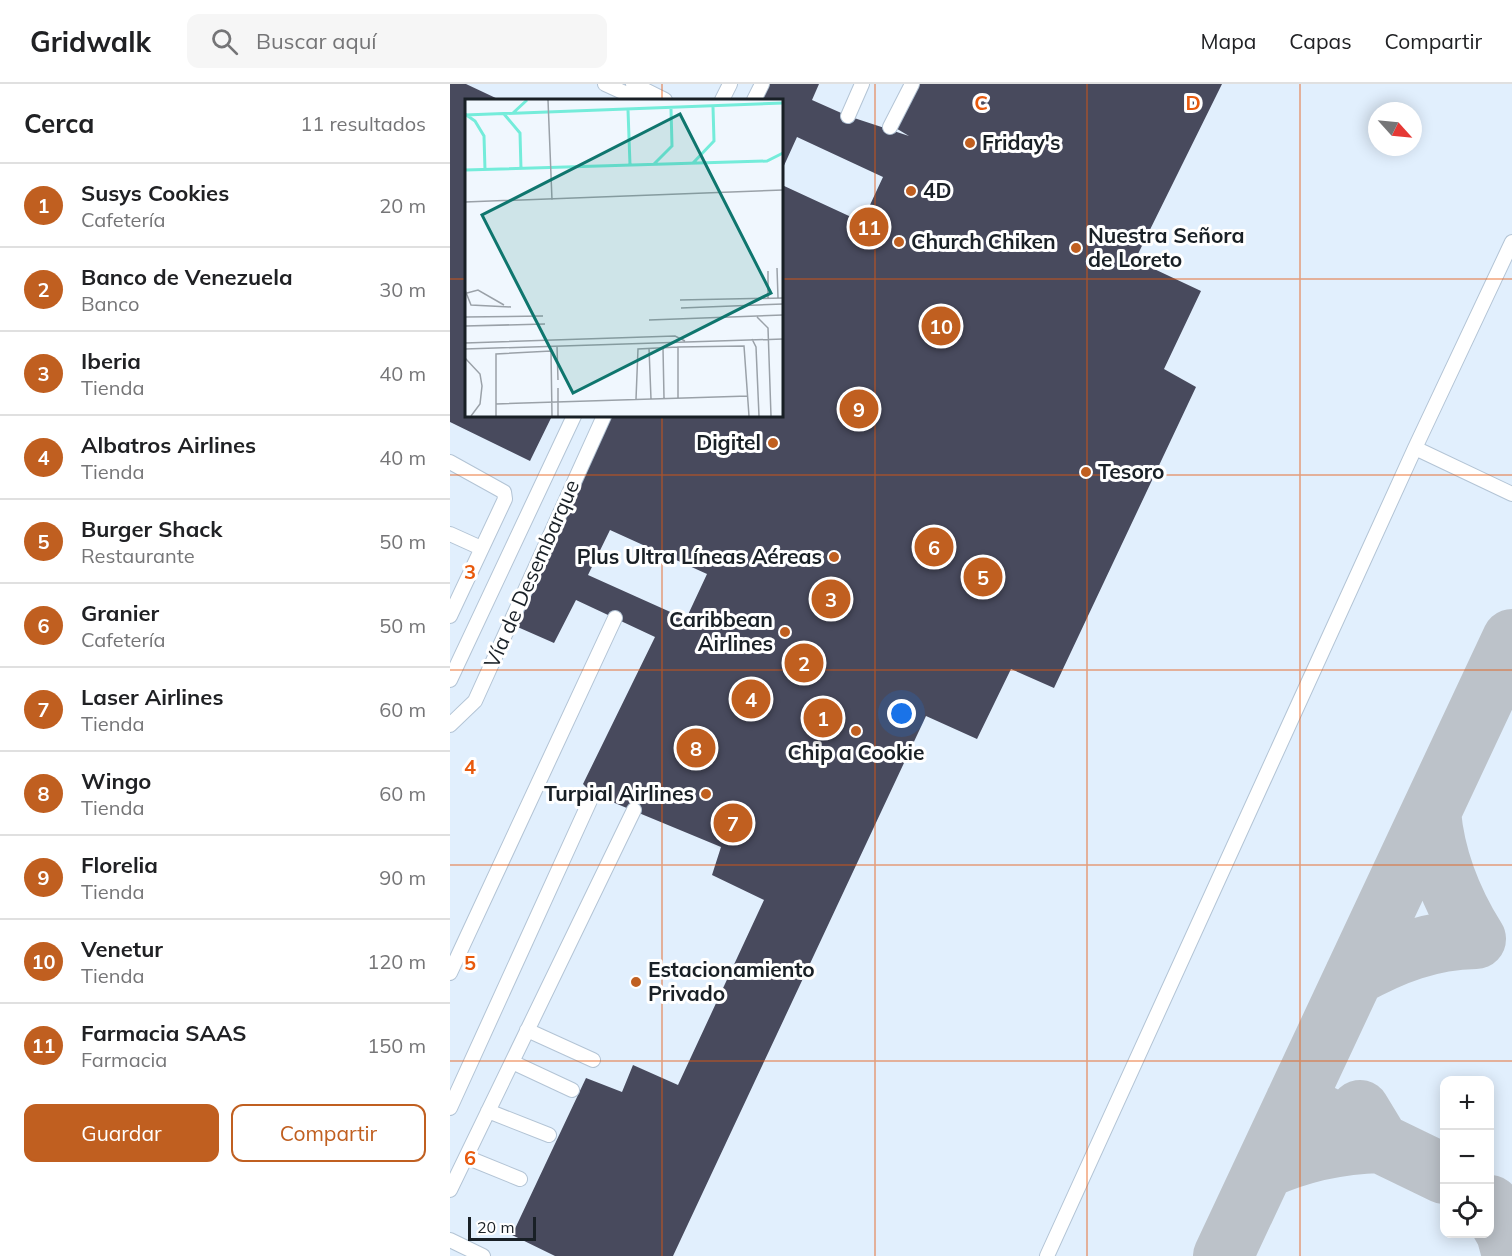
<!DOCTYPE html>
<html lang="es">
<head>
<meta charset="utf-8">
<style>
	body { margin:0; font-family:Mulish,sans-serif; background:#f6f6f6; color:#202124 }
	.controls { position:absolute; right:18px; bottom:18px; display:grid; overflow:hidden; border-radius:12px; box-shadow:0 3px 15px #0003 }
	.controls button { width:54px; height:54px; display:grid; place-items:center; padding:0; border:0; border-bottom:2px solid #e0e0e0; background:#fff; color:#202124; font:30px sans-serif }
	.compass { position:absolute; left:918px; top:18px; width:54px; height:54px; border-radius:50%; background:#fff; box-shadow:0 3px 15px #0003; rotate:117deg }
	.scale { position:absolute; left:18px; bottom:15px; width:68px; box-sizing:border-box; padding-left:6px; border:3px solid #192026; border-top:0; font-size:16px; line-height:21px; white-space:nowrap; color:#192026; -webkit-text-stroke:4px #fff; paint-order:stroke }
	.you { position:absolute; left:452px; top:630px; width:21px; height:21px; margin:-15px; border:4px solid #fff; border-radius:50%; background:#1a73e8; box-shadow:0 0 0 9px #1a73e833 }
	.badge { display:grid; place-items:center; width:39px; height:39px; border-radius:50%; background:#c05f20; color:#fff; font-size:20px; font-weight:700 }
	.pin { position:absolute; translate:-50% -50%; border:3px solid #fff; box-shadow:0 2px 6px #0006 }
	.list { margin:0; padding:0; list-style:none }
	h2 { display:flex; justify-content:space-between; align-items:center; height:78px; margin:0; padding:0 24px; font-size:26px }
	h2 small { font-size:20px; font-weight:400; color:#757577 }
	.list li { display:grid; grid-template-columns:39px 1fr auto; gap:18px; align-items:center; box-sizing:border-box; height:84px; padding:0 24px; border-top:2px solid #e0e0e0 }
	.list b { display:block; font-size:22px; white-space:nowrap }
	.list p { margin:0; font-size:20px; white-space:nowrap; color:#757577 }
	.list em { font-size:20px; font-style:normal; color:#757577 }
	.actions { display:flex; gap:12px; padding:18px 24px }
	.actions a { flex:1; padding:14px 0; border:2px solid #c05f20; border-radius:12px; text-align:center; font-size:21px; color:#c05f20 }
	.actions .main { background:#c05f20; color:#fff }
	.icon { flex:none; width:33px; height:33px; fill:none; stroke:currentColor; stroke-width:2; stroke-linecap:round; stroke-linejoin:round }
	.map { position:relative; flex:none; width:1062px; height:1172px; overflow:hidden }
	header { display:flex; align-items:center; gap:36px; box-sizing:border-box; height:84px; padding:0 30px; background:#fff; border-bottom:2px solid #e0e0e0 }
	header strong { font-size:28px }
	nav { display:flex; gap:33px; margin-inline-start:auto; font-size:21px }
	.search { width:420px; height:54px; background:#f6f6f6; display:flex; align-items:center; gap:15px; box-sizing:border-box; padding:0 21px; border-radius:12px; color:#757577; font-size:22px }
	main { display:flex }
	aside { flex:1; background:#fff }
	.map>svg:first-child { display:block }
	.built { fill:#e1effd; fill-rule:evenodd }
	.lines { fill:none; stroke-linecap:round; stroke-linejoin:round }
	.taxiway { stroke:#bcc2c9; stroke-width:60 }
	.building { fill:#484a5d; fill-rule:evenodd }
	.service-casing { stroke:#b3c4d5; stroke-width:16 }
	.service { stroke:#fff; stroke-width:14 }
	.grid { fill:none; stroke:#e8590c; stroke-width:1.5; stroke-opacity:0.55 }
	.poi-dot { fill:#c05f20; stroke:#fff; stroke-width:2 }
	.labels { text-anchor:middle; stroke-width:6; stroke-linejoin:round; paint-order:stroke }
	.poi-label { font-size:21px; font-weight:bold; fill:#192026; stroke:#fff; text-anchor:start }
	.street-label { font-size:21px; fill:#192026; stroke:#fff }
	.inset-river { fill:none; stroke:#74ecda; stroke-width:3 }
	.inset-road { fill:none; stroke:#9aa1a8; stroke-width:1.5 }
	.view { fill:#0f766e; fill-opacity:0.15; stroke:#0f766e; stroke-width:3 }
	.inset-edge { fill:none; stroke:#192026; stroke-width:3 }
	.grid-label { font-size:20px; text-anchor:middle; font-weight:bold; fill:#e8590c; stroke:#fff; stroke-width:6; stroke-linejoin:round; paint-order:stroke }
</style>
</head>
<body>
<header>
<strong>Gridwalk</strong>
<div class="search"><svg class="icon" aria-label="search" viewBox="0 0 24 24"><circle cx="10" cy="10" r="6"/><path d="M15 15l6 6"/></svg>Buscar aquí</div>
<nav><a>Mapa</a><a>Capas</a><a>Compartir</a></nav>
</header>
<main>
<aside>
<h2>Cerca<small>11 resultados</small></h2>
<ul class="list">
<li><span class="badge">1</span><div><b>Susys Cookies</b><p>Cafetería</p></div><em>20 m</em></li>
<li><span class="badge">2</span><div><b>Banco de Venezuela</b><p>Banco</p></div><em>30 m</em></li>
<li><span class="badge">3</span><div><b>Iberia</b><p>Tienda</p></div><em>40 m</em></li>
<li><span class="badge">4</span><div><b>Albatros Airlines</b><p>Tienda</p></div><em>40 m</em></li>
<li><span class="badge">5</span><div><b>Burger Shack</b><p>Restaurante</p></div><em>50 m</em></li>
<li><span class="badge">6</span><div><b>Granier</b><p>Cafetería</p></div><em>50 m</em></li>
<li><span class="badge">7</span><div><b>Laser Airlines</b><p>Tienda</p></div><em>60 m</em></li>
<li><span class="badge">8</span><div><b>Wingo</b><p>Tienda</p></div><em>60 m</em></li>
<li><span class="badge">9</span><div><b>Florelia</b><p>Tienda</p></div><em>90 m</em></li>
<li><span class="badge">10</span><div><b>Venetur</b><p>Tienda</p></div><em>120 m</em></li>
<li><span class="badge">11</span><div><b>Farmacia SAAS</b><p>Farmacia</p></div><em>150 m</em></li>
</ul>
<div class="actions"><a class="main">Guardar</a><a>Compartir</a></div>
</aside>
<div class="map">
<svg width="1062" height="1172" viewBox="0 0 1062 1172">
	<rect width="100%" height="100%" fill="#f0f7fe"/>
	<path class="built" d="M0,0H1062V1172H0ZM16,16H332V332H16ZM927,27H963V63H927ZM994,996H1040V1150H994Z"/>
	<g class="lines">
		<path class="taxiway" d="M904,892C944,870 980,856 1026,855C1001,815 985,775 981,728
			M910,1026L930,1059L994,1090
			M814,1085C852,1068 888,1060 930,1059L845,1018
			M1040,1121L1056,1149L1062,1171
			M773,1172L1062,555"/>
	</g>
	<path class="building" d="M0,0H16L50,16H16V332H102L80,377L0,338Z
		M317,0H369L362,16L398,32L459,52L444,43L465,0H772L685,176L751,207L714,285L746,303L604,604L561,585L527,655L476,632L223,1172H105L62,1151L136,994L172,1008L183,981L228,1001L314,816L262,791L271,763L143,710L133,700L205,553L126,516L104,559L63,541L161,332H332V101L412,138L433,93L347,53L332,86V16H309ZM160,446L257,490L236,535L138,491Z"/>
	<g class="lines">
		<defs>
			<path id="service" d="M155,0L190,16
				M183,0L215,16
				M272,16L280,0
				M304,16L312,0
				M398,32L412,0
				M440,43L462,0
				M965,364L1062,410
				M0,378L54,408L55,415L0,532
				M0,450L31,464
				M0,596L124,332
				M0,641L25,617L154,332
				M0,889L165,534
				M77,946L143,976
				M62,978L122,1006
				M0,1024L143,710
				M38,1027L99,1051
				M16,1073L70,1095
				M0,1106L184,726
				M0,1156L33,1172
				M597,1172L965,364L1062,158"/>
		</defs>
		<use href="#service" class="service-casing"/>
		<use href="#service" class="service"/>
	</g>
	<path class="grid" d="M212,0V16M425,0V1172M637,0V1172M850,0V1172M0,195H16M332,195H1062M212,332V1172M0,391H1062M0,586H1062M0,781H1062M0,977H1062"/>
	<g class="poi-dot">
		<circle cx="520" cy="59" r="6"/>
		<circle cx="461" cy="107" r="6"/>
		<circle cx="449" cy="158" r="6"/>
		<circle cx="626" cy="164" r="6"/>
		<circle cx="323" cy="359" r="6"/>
		<circle cx="636" cy="388" r="6"/>
		<circle cx="384" cy="473" r="6"/>
		<circle cx="335" cy="548" r="6"/>
		<circle cx="406" cy="647" r="6"/>
		<circle cx="256" cy="710" r="6"/>
		<circle cx="186" cy="898" r="6"/>
	</g>
	<g class="labels">
		<g class="poi-label">
			<text x="532" y="66">Friday's</text>
			<text x="473" y="114">4D</text>
			<text x="638" y="159">Nuestra Señora<tspan x="638" dy="24">de Loreto</tspan></text>
			<text x="461" y="165">Church Chiken</text>
			<text x="311" y="366" text-anchor="end">Digitel</text>
			<text x="648" y="395">Tesoro</text>
			<text x="372" y="480" text-anchor="end">Plus Ultra Líneas Aéreas</text>
			<text x="323" y="543" text-anchor="end">Caribbean<tspan x="323" dy="24">Airlines</tspan></text>
			<text x="406" y="676" text-anchor="middle">Chip a Cookie</text>
			<text x="244" y="717" text-anchor="end">Turpial Airlines</text>
			<text x="198" y="893">Estacionamiento<tspan x="198" dy="24">Privado</tspan></text>
		</g>
		<g class="street-label">
			<text transform="translate(82 490) rotate(-66)" y="7">Vía de Desembarque</text>
		</g>
	</g>
	<g transform="translate(15 15)">
		<rect width="318" height="318" fill="#f0f7fe"/>
		<path class="inset-river" d="M163,11L165,66M48,14L62,1M0,15L10,22L19,37L20,71M39,15L55,34L56,70M0,16L318,4M228,64L249,42L248,8M189,65L207,47L206,10M0,71L302,62L318,54"/>
		<path class="inset-road" d="M83,1L87,101M0,103L318,91M312,169L313,199M303,172V199M0,191L6,206L46,208M2,194L13,191L39,206M215,201L318,199M216,209L318,205M0,218L78,217M292,218L303,229L306,317M184,221L318,216M0,227L80,225M287,240L291,248L294,317M0,244L210,237L220,242M92,247L93,281M184,249L186,300M198,249L199,299M0,250L318,240M0,259L15,275L17,287L15,305L6,317M93,289V317M213,299V248L279,247L284,317M171,300L173,250L213,248M31,305L283,297M31,317V255L86,252L87,317"/>
		<path class="view" d="M215,15L306,194L108,294L17,116Z"/>
		<rect width="318" height="318" class="inset-edge"/>
	</g>
	<g class="grid-label">
		<text x="531" y="26">C</text>
		<text x="743" y="26">D</text>
		<text x="20" y="495">3</text>
		<text x="20" y="690">4</text>
		<text x="20" y="886">5</text>
		<text x="20" y="1081">6</text>
	</g>
</svg>
<div class="controls">
<button>+</button>
<button>−</button>
<button><svg class="icon" aria-label="locate" viewBox="0 0 24 24"><circle cx="12" cy="12" r="6"/><path d="M12 2v4M12 18v4M2 12h4M18 12h4"/></svg></button>
</div>
<svg class="compass" viewBox="-18 -18 36 36"><path d="M0-13l5 13h-10z" fill="#e53935"/><path d="M0 13l5-13h-10z" fill="#757577"/></svg>
<div class="scale">20 m</div>
<div class="you"></div>
<div class="pin badge" style="left:373px;top:634px">1</div>
<div class="pin badge" style="left:354px;top:579px">2</div>
<div class="pin badge" style="left:381px;top:515px">3</div>
<div class="pin badge" style="left:301px;top:615px">4</div>
<div class="pin badge" style="left:533px;top:493px">5</div>
<div class="pin badge" style="left:484px;top:463px">6</div>
<div class="pin badge" style="left:283px;top:739px">7</div>
<div class="pin badge" style="left:246px;top:664px">8</div>
<div class="pin badge" style="left:409px;top:325px">9</div>
<div class="pin badge" style="left:491px;top:242px">10</div>
<div class="pin badge" style="left:419px;top:143px">11</div>
</div>
</main>
</body>
</html>
